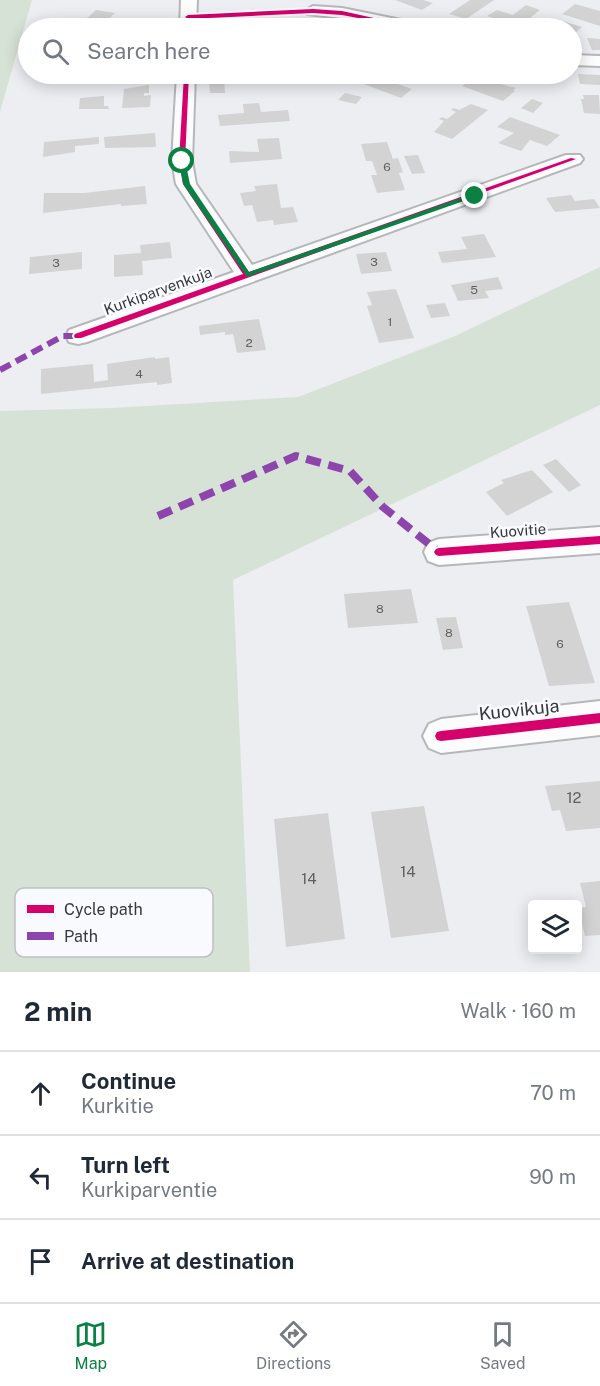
<!DOCTYPE html>
<html lang="en">
<head>
<meta charset="utf-8">
<style>
	body { margin:0; font-family:"Public Sans",sans-serif; background:#f2f2f3; color:#1f2937 }
	.controls { position:absolute; right:18px; bottom:18px; display:grid; overflow:hidden; border-radius:6px; box-shadow:0 3px 15px #0003 }
	.controls button { width:54px; height:54px; display:grid; place-items:center; padding:0; border:0; border-bottom:2px solid #e0e1e3; background:#fff; color:#1f2937; font:30px sans-serif }
	.stop { position:absolute; width:18px; height:18px; margin:-14px; border:4px solid #0b8043; border-radius:50%; background:#fff }
	.stop.end { background:#0b8043; border-color:#fff; box-shadow:0 2px 6px #0008 }
	.list { margin:0; padding:0; list-style:none }
	h2 { display:flex; justify-content:space-between; align-items:center; height:78px; margin:0; padding:0 24px; font-size:26px }
	h2 small { font-size:20px; font-weight:400; color:#747a83 }
	.list li { display:grid; grid-template-columns:39px 1fr auto; gap:18px; align-items:center; box-sizing:border-box; height:84px; padding:0 24px; border-top:2px solid #e0e1e3 }
	.list b { display:block; font-size:22px; white-space:nowrap }
	.list p { margin:0; font-size:20px; white-space:nowrap; color:#747a83 }
	.list em { font-size:20px; font-style:normal; color:#747a83 }
	.icon { flex:none; width:33px; height:33px; fill:none; stroke:currentColor; stroke-width:2; stroke-linecap:round; stroke-linejoin:round }
	.map { position:relative; flex:none; width:600px; height:972px; overflow:hidden }
	.search { position:absolute; background:#fff; box-shadow:0 3px 15px #0003; left:18px; right:18px; top:18px; height:66px; display:flex; align-items:center; gap:15px; box-sizing:border-box; padding:0 21px; border-radius:33px; color:#747a83; font-size:22px }
	.sheet { height:330px; background:#fff }
	nav { display:flex; justify-content:space-around; align-items:center; box-sizing:border-box; height:84px; border-top:2px solid #e0e1e3; background:#fff; font-size:16px; color:#747a83 }
	nav a { display:grid; justify-items:center; gap:3px }
	nav .on { color:#0b8043 }
	.map>svg:first-child { display:block }
	.green { fill:#d7e2d6 }
	.building { fill:#d3d3d4 }
	.lines { fill:none; stroke-linecap:round; stroke-linejoin:round }
	.minor-casing { stroke:#b6b7ba; stroke-width:4 }
	.minor { fill:#fcfcfd; fill-rule:evenodd }
	.quiet-far1 { stroke:#8e44ad; stroke-width:6; stroke-dasharray:12 6; stroke-linecap:butt }
	.quiet { stroke:#8e44ad; stroke-width:8; stroke-dasharray:15 8; stroke-linecap:butt }
	.cycleway-casing { stroke:#f9fafe; stroke-width:4 }
	.cycleway { fill:#d6006c; fill-rule:evenodd }
	.route { fill:#0b8043 }
	.labels { text-anchor:middle; stroke-width:5; stroke-linejoin:round; paint-order:stroke }
	.number-label { font-size:12px; fill:#5e5f61 }
	.street-label { font-size:15px; fill:#37383b; stroke:#f9fafe }
	.near-number-label { font-size:15px; fill:#5e5f61 }
	.near-street-label { font-size:18px; fill:#37383b; stroke:#f9fafe }
	.key { fill:#f9fafe; stroke:#bfc0c4; stroke-width:1.5 }
	.key-label { font-size:16px; fill:#37383b }
</style>
</head>
<body>
<div class="map">
<svg width="600" height="972" viewBox="0 0 600 972">
	<rect width="100%" height="100%" fill="#edeef2"/>
	<path class="green" d="M0,0H32L0,112Z
		M600,267V405L233,580L250,972H0V411L112,408L298,397L455,336Z"/>
	<path class="building" d="M395,0H423L433,3L422,10Z
		M470,0H494L466,19L449,14Z
		M575,4L600,11V26L562,14Z
		M526,5L540,10L525,22L518,20L512,24L487,16L497,10L513,15Z
		M96,10L115,13L99,28H76Z
		M556,19L582,27L572,36V28H544Z
		M587,38L600,39V50H592Z
		M51,74H73L71,82L49,83Z
		M362,74H368L412,89L401,98L353,80Z
		M578,74L600,75V85L580,84Z
		M479,75L485,77L482,79L516,88L513,90L515,91L503,101L462,86Z
		M224,79L225,93H210L209,80Z
		M149,85V93H144V96L151,95L150,107L122,108L124,89Z
		M345,93L362,97L356,104L338,100Z
		M583,95H599L600,114L584,113L581,99H584Z
		M104,96V106H108L109,109H79L80,98Z
		M532,99L543,103L533,113L521,108Z
		M259,103L261,112L288,110L290,121L220,126L218,115L244,113L243,104Z
		M471,104L488,110L452,139L434,132L444,121L439,119L442,117L447,119L456,112L451,110L454,108L459,110Z
		M510,117L560,135L547,146L530,140L521,151L498,143L514,133L497,127Z
		M155,133L156,147L105,148L104,137Z
		M99,137V144L75,146V152L43,157L44,142Z
		M279,138L282,159L230,163L229,151L259,152L257,139Z
		M387,142L393,159L398,158L403,172L399,173L405,190L377,193L371,175H377L372,161H366L361,144Z
		M418,155L425,173L412,174L404,156Z
		M277,184L281,208L293,207L298,222L274,225L273,220L257,222L252,205L244,206L240,193L256,191L254,186Z
		M145,186L147,204L121,206V204L43,213L44,193H84Z
		M571,195L575,201L594,199L600,208L555,212L546,198Z
		M484,234L496,257L442,263L438,252L467,249L461,237Z
		M170,242L172,258L142,261L143,275L114,277V255L141,253L140,245Z
		M82,252V269L29,274L30,257Z
		M386,252L392,271L361,274L356,254Z
		M498,277L503,289L485,291L489,298L458,301L451,285Z
		M396,289L414,338L379,343L367,306L372,305L367,292Z
		M445,303L450,316L431,318L426,305Z
		M259,319L266,350L237,353L233,334L225,335V332L200,335L199,326Z
		M155,357V359L169,357L172,383L157,385V382L41,394V369L93,364L94,382L108,380L107,364Z
		M556,459L581,485L569,492L543,465Z
		M532,470L553,492L507,516L486,492L504,483L501,480Z
		M411,589L418,623L348,628L344,594Z
		M569,602L595,683L549,686L526,606Z
		M456,617L463,648L443,650L436,618Z
		M600,781V828L566,831L560,810L552,811L545,786Z
		M424,806L449,931L391,938L371,812Z
		M328,813L345,939L286,947L274,819Z
		M600,881V935L585,936L578,908L586,907L580,883Z"/>
	<g class="lines">
		<defs>
			<path id="minor" d="M181,0H197L196,28H180Z
				M313,6L342,8L416,23L424,28H394L342,18L307,14L305,11Z
				M572,55L600,56V66L572,65Z
				M177,74H195L192,161L196,184L252,265L566,155H580L583,159L580,163L87,342L78,344L69,342L66,336L69,330L234,272L176,184L172,161Z
				M600,527V553L439,565L428,561L424,552L428,543L439,539Z
				M600,701V735L441,753L429,748L423,736L429,724L441,719Z"/>
		</defs>
		<use href="#minor" class="minor-casing"/>
		<use href="#minor" class="minor"/>
		<path class="quiet-far1" d="M0,370L63,336H78"/>
		<path class="quiet" d="M158,516L296,456L350,471L383,507L439,552"/>
		<defs>
			<path id="cycleway" d="M313,9L342,11L419,28H411L342,15L313,13L188,19L185,17L188,15Z
				M184,74H189L185,161L189,184L249,272L571,158L576,159L81,338H75L74,336L75,334L243,274L183,184L179,161Z
				M600,536V544L439,556L436,555L434,552L436,549L439,548Z
				M600,713V723L441,741L437,740L435,736L437,732L441,731Z"/>
		</defs>
		<use href="#cycleway" class="cycleway-casing"/>
		<use href="#cycleway" class="cycleway"/>
	</g>
	<path class="route" d="M182,159L185,161L190,184L249,272L472,194L478,196L247,277L183,184L179,161Z"/>
	<g class="labels">
		<g class="number-label">
			<text x="387" y="171">6</text>
			<text x="374" y="266">3</text>
			<text x="56" y="267">3</text>
			<text x="474" y="294">5</text>
			<text x="390" y="326">1</text>
			<text x="249" y="347">2</text>
			<text x="139" y="378">4</text>
			<text x="380" y="613">8</text>
			<text x="449" y="637">8</text>
			<text x="560" y="648">6</text>
		</g>
		<g class="street-label">
			<text transform="translate(158 291) rotate(-20)" y="5">Kurkiparvenkuja</text>
			<text transform="translate(518 531) rotate(-4)" y="5">Kuovitie</text>
		</g>
		<g class="near-number-label">
			<text x="574" y="803">12</text>
			<text x="408" y="877">14</text>
			<text x="309" y="884">14</text>
		</g>
		<g class="near-street-label">
			<text transform="translate(519 710) rotate(-6)" y="6">Kuovikuja</text>
		</g>
	</g>
	<rect x="15" y="888" width="198" height="69" rx="9" class="key"/>
	<rect x="27" y="905" width="27" height="8" fill="#d6006c"/>
	<rect x="27" y="932" width="27" height="8" fill="#8e44ad"/>
	<g class="key-label">
		<text x="64" y="915">Cycle path</text>
		<text x="64" y="942">Path</text>
	</g>
</svg>
<div class="controls">
<button><svg class="icon" aria-label="layers" viewBox="0 0 24 24"><path d="M12 4l9 5-9 5-9-5zM3 14l9 5 9-5"/></svg></button>
</div>
<div class="stop" style="left:182px;top:161px"></div>
<div class="stop end" style="left:475px;top:196px"></div>
<div class="search"><svg class="icon" aria-label="search" viewBox="0 0 24 24"><circle cx="10" cy="10" r="6"/><path d="M15 15l6 6"/></svg>Search here</div>
</div>
<section class="sheet">
<h2>2 min<small>Walk · 160 m</small></h2>
<ul class="list">
<li><svg class="icon" aria-label="ahead" viewBox="0 0 24 24"><path d="M12 20V5M6 11l6-6 6 6"/></svg><div><b>Continue</b><p>Kurkitie</p></div><em>70 m</em></li>
<li><svg class="icon" aria-label="left" viewBox="0 0 24 24"><path d="M17 20v-9H6M10 6l-5 5 5 5"/></svg><div><b>Turn left</b><p>Kurkiparventie</p></div><em>90 m</em></li>
<li><svg class="icon" aria-label="arrive" viewBox="0 0 24 24"><path d="M6 21V4h12l-3 4 3 4H6"/></svg><div><b>Arrive at destination</b></div></li>
</ul>
</section>
<nav>
<a class="on"><svg class="icon" aria-label="map" viewBox="0 0 24 24"><path d="M3 6l6-2 6 2 6-2v14l-6 2-6-2-6 2zM9 4v14M15 6v14"/></svg>Map</a>
<a><svg class="icon" aria-label="directions" viewBox="0 0 24 24"><path d="M12 3l9 9-9 9-9-9zM9 14v-3h6M13 9l2 2-2 2"/></svg>Directions</a>
<a><svg class="icon" aria-label="saved" viewBox="0 0 24 24"><path d="M7 4h10v16l-5-4-5 4z"/></svg>Saved</a>
</nav>
</body>
</html>
